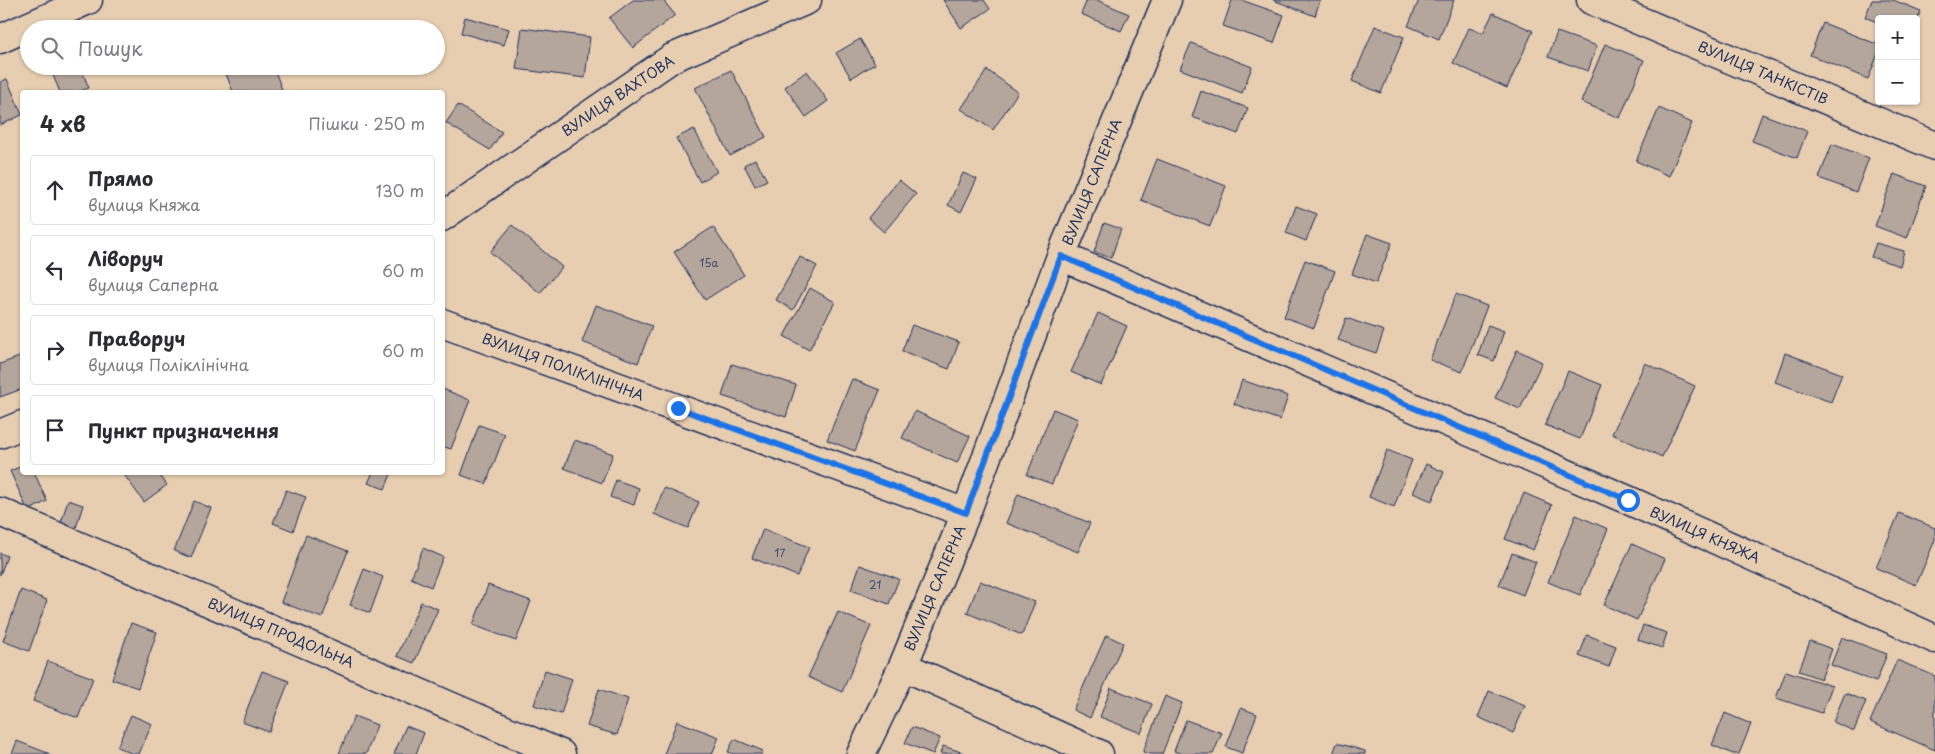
<!DOCTYPE html>
<html lang="uk">
<head>
<meta charset="utf-8">
<style>
	body { margin:0; font-family:"Playpen Sans",sans-serif; background:#f2f2f3; color:#2b2b33 }
	.controls { position:absolute; right:15px; top:15px; display:grid; overflow:hidden; border-radius:5px; box-shadow:0 1px 4px #0004 }
	.controls button { width:45px; height:45px; display:grid; place-items:center; padding:0; border:0; border-bottom:1px solid #e1e1e2; background:#fff; color:#2b2b33; font:25px sans-serif }
	.stop { position:absolute; width:15px; height:15px; margin:-11px; border:4px solid #1a73e8; border-radius:50%; background:#fff }
	.stop.end { background:#1a73e8; border-color:#fff; box-shadow:0 1px 5px #0008 }
	.list { margin:0; padding:0; list-style:none }
	h2 { display:flex; justify-content:space-between; align-items:center; height:65px; margin:0; padding:0 20px; font-size:21px }
	h2 small { font-size:16px; font-weight:400; color:#7c7c81 }
	.list li { display:grid; grid-template-columns:32px 1fr auto; gap:15px; align-items:center; box-sizing:border-box; height:70px; margin:0 10px 10px; padding:0 10px; border:1px solid #e1e1e2; border-radius:5px }
	.list b { display:block; font-size:19px; white-space:nowrap }
	.list p { margin:0; font-size:16px; white-space:nowrap; color:#7c7c81 }
	.list em { font-size:16px; font-style:normal; color:#7c7c81 }
	.icon { flex:none; width:28px; height:28px; fill:none; stroke:currentColor; stroke-width:2; stroke-linecap:round; stroke-linejoin:round }
	.map { position:relative; flex:none; width:1935px; height:754px; overflow:hidden }
	.search { position:absolute; background:#fff; box-shadow:0 1px 4px #0004; left:20px; top:20px; width:425px; height:55px; display:flex; align-items:center; gap:12px; box-sizing:border-box; padding:0 18px; border-radius:28px; color:#7c7c81; font-size:19px }
	.panel { position:absolute; background:#fff; box-shadow:0 1px 4px #0004; left:20px; top:90px; width:425px; height:385px; border-radius:5px }
	.map>svg:first-child { display:block }
	.building { fill:#b5a69c; stroke:#1b2f5e }
	.lines { fill:none; stroke-linecap:round; stroke-linejoin:round }
	.minor-casing { stroke:#1b2f5e; stroke-width:31 }
	.minor { stroke:#e8ceb0; stroke-width:28 }
	.route { stroke:#1a73e8; stroke-width:6 }
	.labels { text-anchor:middle; stroke-width:4; stroke-linejoin:round; paint-order:stroke }
	.number-label { font-size:11px; fill:#424d6e }
	.street-label { font-size:14px; fill:#1b2f5e; stroke:#e8ceb0 }
</style>
</head>
<body>
<div class="map">
<svg width="1935" height="754" viewBox="0 0 1935 754">
	<rect width="100%" height="100%" fill="#e8ceb0"/>
	<filter id="ink" filterUnits="userSpaceOnUse"><feTurbulence type="fractalNoise" baseFrequency=".02" numOctaves="2"/><feDisplacementMap in="SourceGraphic" scale="10" xChannelSelector="R" yChannelSelector="G"/><feConvolveMatrix kernelMatrix="1 2 1 2 8 2 1 2 1" color-interpolation-filters="sRGB"/></filter>
	<g filter="url(#ink)">
		<path class="building" d="M633,0H663L675,15L633,48L609,18Z
			M943,0H984L990,9L961,28Z
			M1087,0H1097L1129,14L1121,31L1081,14Z
			M1232,0H1241L1284,15L1274,43L1223,26Z
			M1273,0H1320L1315,16Z
			M1419,0H1454L1439,39L1408,26Z
			M1872,0H1893L1921,11L1916,22V19H1879V23L1865,17Z
			M1493,13L1533,31L1507,88L1453,63L1469,28L1483,33Z
			M465,17L509,29L504,45L461,33Z
			M1823,23L1879,45V51L1868,79L1810,55Z
			M1375,26L1404,37L1381,93L1352,81Z
			M522,28L590,37L585,78L516,69Z
			M1557,32L1597,46L1588,71L1548,57Z
			M860,39L875,64L851,78L836,53Z
			M1191,43L1252,67L1242,93L1180,69Z
			M1605,44L1644,60L1620,118L1581,102Z
			M49,66H80L89,88L77,92H60Z
			M223,66H273L283,92H233Z
			M731,70L766,137L730,156L695,88Z
			M987,70L1018,92L993,130L961,109Z
			M807,71L828,101L806,117L785,87Z
			M7,79L22,115L0,125V82Z
			M1201,91L1248,108L1238,134L1192,117Z
			M458,105L502,132L490,150L446,123Z
			M1659,108L1692,123L1669,176L1636,161Z
			M1762,114L1807,131L1797,158L1752,141Z
			M694,129L717,172L700,182L676,138Z
			M1832,144L1869,158L1856,192L1819,178Z
			M755,159L767,180L755,186L744,165Z
			M1157,159L1226,186L1210,226L1141,200Z
			M963,173L977,179L961,212L948,205Z
			M1894,174L1926,186L1907,238L1875,226Z
			M899,180L916,194L884,232L868,218Z
			M1296,206L1317,214L1306,241L1286,233Z
			M1104,223L1121,229L1111,258L1094,252Z
			M512,225L562,267L540,293L490,252Z
			M713,227L744,275L705,300L674,252Z
			M1367,234L1392,243L1376,283L1352,274Z
			M1876,243L1904,251L1900,266L1871,257Z
			M800,257L817,266L793,310L776,300Z
			M1305,260L1335,271L1314,328L1284,317Z
			M810,288L835,302L809,350L784,336Z
			M1456,294L1487,306L1462,372L1430,360Z
			M596,305L652,326L638,363L582,342Z
			M1098,313L1127,326L1101,385L1071,372Z
			M1346,318L1384,331L1376,353L1338,340Z
			M912,325L959,342L949,369L902,351Z
			M1488,325L1504,331L1494,361L1478,355Z
			M1517,350L1542,362L1520,409L1495,398Z
			M1785,353L1842,374L1831,402L1775,382Z
			M22,356V389L0,397V364Z
			M1645,363L1695,386L1662,457L1612,434Z
			M732,364L796,385L786,417L722,396Z
			M1568,371L1602,385L1580,439L1545,425Z
			M852,379L880,390L855,451L827,440Z
			M1242,380L1288,396L1280,420L1234,404Z
			M443,389L470,400L451,449L442,446Z
			M1053,409L1078,419L1052,484L1027,475Z
			M915,411L970,436L957,463L902,438Z
			M479,425L505,434L486,484L461,475Z
			M575,440L613,454L602,483L564,468Z
			M1387,450L1412,460L1394,507L1369,497Z
			M1426,464L1444,472L1432,501L1413,493Z
			M22,466V472H34L47,501L28,511L10,471Z
			M122,472H157L167,485L144,502Z
			M373,472H392L385,489L368,483Z
			M616,480L639,488L634,505L610,497Z
			M664,488L699,502L688,528L654,514Z
			M286,490L306,497L293,531L273,523Z
			M1524,493L1552,505L1533,550L1505,539Z
			M1018,494L1090,523L1078,552L1006,523Z
			M68,500L83,505L76,528L61,523Z
			M194,501L211,508L191,558L174,551Z
			M1899,513L1935,528V540L1916,585L1876,568Z
			M1576,515L1608,529L1580,595L1548,582Z
			M763,529L809,547L797,576L752,558Z
			M306,535L348,551L322,618L281,602Z
			M1632,544L1665,559L1637,620L1604,605Z
			M423,548L443,557L431,587L411,578Z
			M0,553L7,556L0,575Z
			M1512,553L1536,562L1523,595L1499,585Z
			M860,565L899,579L889,604L851,590Z
			M364,569L383,577L370,613L350,605Z
			M980,581L1035,602L1022,635L967,613Z
			M488,585L531,601L516,641L473,625Z
			M21,590L47,600L29,651L3,641Z
			M421,602L438,609L414,663L397,656Z
			M838,612L871,626L842,692L808,677Z
			M131,623L157,632L138,688L112,679Z
			M1643,625L1667,633L1662,648L1638,640Z
			M1106,635L1123,643L1090,718L1073,710Z
			M1587,635L1616,646L1609,667L1579,656Z
			M1842,637L1887,654L1876,682L1831,665Z
			M1810,641L1832,649L1821,679L1799,671Z
			M1897,660L1935,676V750L1870,722Z
			M48,661L93,678L78,718L33,701Z
			M545,670L572,679L561,714L534,705Z
			M262,671L289,681L269,732L242,722Z
			M1786,671L1832,686L1822,713L1776,698Z
			M1111,688L1152,704L1141,733L1100,717Z
			M599,689L628,699L617,735L587,726Z
			M1489,691L1525,706L1513,733L1478,717Z
			M1845,693L1866,701L1854,731L1833,722Z
			M1165,696L1182,703L1162,754H1149L1143,752Z
			M1241,708L1257,714L1242,753L1226,747Z
			M1725,713L1751,724L1739,754H1733L1712,745Z
			M131,715L152,724L139,754H133L117,747Z
			M354,716L377,725L366,754H339Z
			M1186,720L1222,733L1213,754H1182L1174,751Z
			M677,721L719,737L712,754H664Z
			M406,726L424,733L416,754H394Z
			M912,727L940,738L933,754L905,743Z
			M734,739L763,751L762,754H734L728,752Z
			M17,741L50,754H12Z
			M1337,743L1365,751V754H1333Z
			M943,746L967,754H940Z"/>
		<g class="lines">
			<defs>
				<path id="minor" d="M1591,0L1935,146
					M0,39L88,0
					M442,217L672,58L807,0
					M1061,256L1628,500L1935,639
					M442,323L966,513
					M0,434L22,425
					M0,512L561,754
					M903,666L1099,754
					M861,754L903,666L966,513L1061,256L1167,0"/>
			</defs>
			<use href="#minor" class="minor-casing"/>
			<use href="#minor" class="minor"/>
		</g>
	</g>
	<g class="lines" filter="url(#ink)">
		<path class="route" d="M678,408L966,513L1061,256L1628,500"/>
	</g>
	<g class="labels">
		<g class="number-label">
			<text x="709" y="267">15а</text>
			<text x="780" y="557">17</text>
			<text x="875" y="589">21</text>
		</g>
		<g class="street-label">
			<text transform="translate(1763 73) rotate(23)" y="5">ВУЛИЦЯ ТАНКІСТІВ</text>
			<text transform="translate(618 96) rotate(-34)" y="5">ВУЛИЦЯ ВАХТОВА</text>
			<text transform="translate(1092 182) rotate(-68)" y="5">ВУЛИЦЯ САПЕРНА</text>
			<text transform="translate(563 367) rotate(20)" y="5">ВУЛИЦЯ ПОЛІКЛІНІЧНА</text>
			<text transform="translate(1705 535) rotate(24)" y="5">ВУЛИЦЯ КНЯЖА</text>
			<text transform="translate(935 588) rotate(-67)" y="5">ВУЛИЦЯ САПЕРНА</text>
			<text transform="translate(281 633) rotate(23)" y="5">ВУЛИЦЯ ПРОДОЛЬНА</text>
		</g>
	</g>
</svg>
<div class="controls">
<button>+</button>
<button>−</button>
</div>
<div class="stop" style="left:1628px;top:500px"></div>
<div class="stop end" style="left:678px;top:408px"></div>
<div class="search"><svg class="icon" aria-label="search" viewBox="0 0 24 24"><circle cx="10" cy="10" r="6"/><path d="M15 15l6 6"/></svg>Пошук</div>
<section class="panel">
<h2>4 хв<small>Пішки · 250 m</small></h2>
<ul class="list">
<li><svg class="icon" aria-label="ahead" viewBox="0 0 24 24"><path d="M12 20V5M6 11l6-6 6 6"/></svg><div><b>Прямо</b><p>вулиця Княжа</p></div><em>130 m</em></li>
<li><svg class="icon" aria-label="left" viewBox="0 0 24 24"><path d="M17 20v-9H6M10 6l-5 5 5 5"/></svg><div><b>Ліворуч</b><p>вулиця Саперна</p></div><em>60 m</em></li>
<li><svg class="icon" aria-label="right" viewBox="0 0 24 24"><path d="M7 20v-9h11M14 6l5 5-5 5"/></svg><div><b>Праворуч</b><p>вулиця Поліклінічна</p></div><em>60 m</em></li>
<li><svg class="icon" aria-label="arrive" viewBox="0 0 24 24"><path d="M6 21V4h12l-3 4 3 4H6"/></svg><div><b>Пункт призначення</b></div></li>
</ul>
</section>
</div>
</body>
</html>
